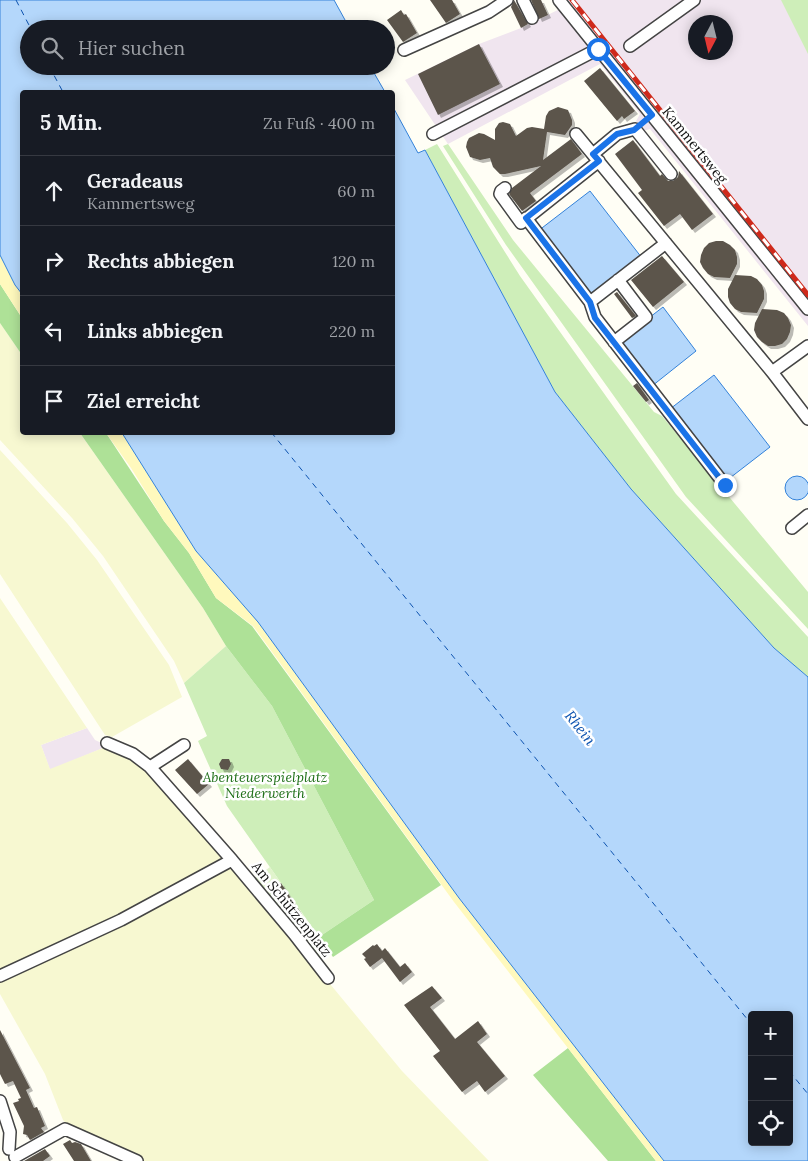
<!DOCTYPE html>
<html lang="de">
<head>
<meta charset="utf-8">
<style>
	body { margin:0; font-family:Lora,serif; background:#242831; color:#f1f3f6 }
	.controls { position:absolute; right:15px; bottom:15px; display:grid; overflow:hidden; border-radius:5px; box-shadow:0 2px 12px #0003 }
	.controls button { width:45px; height:45px; display:grid; place-items:center; padding:0; border:0; border-bottom:1px solid #363941; background:#171b24; color:#f1f3f6; font:25px sans-serif }
	.compass { position:absolute; left:688px; top:15px; width:45px; height:45px; border-radius:50%; background:#171b24; box-shadow:0 2px 12px #0003; rotate:187deg }
	.stop { position:absolute; width:15px; height:15px; margin:-11px; border:4px solid #1a73e8; border-radius:50%; background:#fff }
	.stop.end { background:#1a73e8; border-color:#fff; box-shadow:0 1px 5px #0008 }
	.list { margin:0; padding:0; list-style:none }
	h2 { display:flex; justify-content:space-between; align-items:center; height:65px; margin:0; padding:0 20px; font-size:21px }
	h2 small { font-size:16px; font-weight:400; color:#9ea1a6 }
	.list li { display:grid; grid-template-columns:32px 1fr auto; gap:15px; align-items:center; box-sizing:border-box; height:70px; padding:0 20px; border-top:1px solid #363941 }
	.list b { display:block; font-size:19px; white-space:nowrap }
	.list p { margin:0; font-size:16px; white-space:nowrap; color:#9ea1a6 }
	.list em { font-size:16px; font-style:normal; color:#9ea1a6 }
	.icon { flex:none; width:28px; height:28px; fill:none; stroke:currentColor; stroke-width:2; stroke-linecap:round; stroke-linejoin:round }
	.map { position:relative; flex:none; width:808px; height:1161px; overflow:hidden }
	.search { position:absolute; background:#171b24; box-shadow:0 2px 12px #0003; left:20px; top:20px; width:375px; height:55px; display:flex; align-items:center; gap:12px; box-sizing:border-box; padding:0 18px; border-radius:28px; color:#9ea1a6; font-size:19px }
	.panel { position:absolute; background:#171b24; box-shadow:0 2px 12px #0003; left:20px; top:90px; width:375px; height:345px; border-radius:5px }
	.map>svg:first-child { display:block }
	.industrial { fill:#f0e5ef; fill-rule:evenodd }
	.farmland { fill:#f7f8d1 }
	.green { fill:#ceeeb9 }
	.forest { fill:#aee197 }
	.sand { fill:#fff9bd }
	.pitch { fill:#e1f4cc }
	.water { fill:#b4d7fb; stroke:#3482d9; fill-rule:evenodd }
	.lines { fill:none; stroke-linecap:round; stroke-linejoin:round }
	.ferry { stroke:#0d53b0; stroke-width:1; stroke-dasharray:6 5; stroke-linecap:butt }
	.building { fill:#5b544c; filter:url(#shadow) }
	.minor-casing { stroke:#444; stroke-width:14 }
	.minor { stroke:#fff; stroke-width:11 }
	.rail-casing { stroke:#cf2a1b; stroke-width:5 }
	.rail { stroke:#fff; stroke-width:3; stroke-dasharray:9; stroke-linecap:butt }
	.route { stroke:#1a73e8; stroke-width:6 }
	.labels { text-anchor:middle; stroke-width:5; stroke-linejoin:round; paint-order:stroke }
	.street-label { font-size:14px; fill:#111; stroke:#fff }
	.park-label { font-size:14px; font-style:italic; fill:#207019; stroke:#fff }
	.water-label { font-size:15px; font-style:italic; fill:#0d53b0; stroke:#fff }
</style>
</head>
<body>
<div class="map">
<svg width="808" height="1161" viewBox="0 0 808 1161">
	<defs>
		<filter id="shadow"><feDropShadow dx="3" dy="3" stdDeviation="0" flood-color="#0004"/></filter>
	</defs>
	<rect width="100%" height="100%" fill="#fffef5"/>
	<path class="industrial" d="M565,0H808V326L650,129L643,131L636,121L640,114L600,64L448,144L405,80L479,44L521,28L568,5ZM696,22H726V52H696Z
		M87,728L95,740L108,746L50,770L41,745Z"/>
	<path class="farmland" d="M0,323L22,355V432L80,433L203,608L226,646L184,683L174,661L103,556L72,518L0,440Z
		M0,450L67,523L97,560L169,665L182,697L112,737L105,735L0,574Z
		M0,598L87,728L41,745L50,769L108,746L145,767L222,858L221,862L114,918L0,971Z
		M230,868L235,869L402,1071L489,1161H141L68,1125L63,1120L45,1074L0,994V981L129,921Z"/>
	<path class="green" d="M781,0H808V54Z
		M437,144L520,276L676,494L808,637V677L774,648L631,489L555,392L425,150Z
		M448,144L513,240L654,412L662,416L808,592V629L686,497L506,245L443,146Z
		M226,646L272,706L374,900L319,937L227,806L198,741L207,736L184,683Z"/>
	<path class="forest" d="M0,284L22,318V355L0,323Z
		M80,433H106L164,521L189,553L216,598L252,626L441,885L333,957L319,937L374,900L272,706L226,646L203,608Z
		M568,1048L656,1161H608L533,1075Z"/>
	<path class="sand" d="M0,255L15,285L22,294V318L0,284Z
		M106,433H122L196,551L258,622L459,898L664,1161H656L454,902L253,626L216,598L189,553L164,521L131,468Z"/>
	<path class="pitch" d="M270,867L328,951L318,958L254,879Z"/>
	<path class="water" d="M0,0H334L350,29H29V66H370L385,92H22V294L15,285L0,255Z
		M393,107L418,153L425,150L555,392L631,489L774,648L808,677V1161H664L459,898L258,622L196,551L122,433L392,432ZM752,1015H789V1142H752Z
		M590,191L642,258L590,298L538,231Z
		M663,307L696,351L652,386L618,342Z
		M714,375L770,447L726,481L670,409Z
		M785 488a12 12 0 1 1 24 0a12 12 0 1 1-24 0Z"/>
	<g class="lines">
		<path class="ferry" d="M16,0L31,29
			M49,66L63,92
			M271,432L752,1025
			M789,1071L808,1094"/>
	</g>
	<path class="building" d="M430,0H452L460,14L446,23Z
		M514,0L528,24L521,28L511,7Z
		M531,0H541L548,15L539,19Z
		M401,10L404,15L406,14L417,33L403,42L387,20Z
		M479,44L500,84L438,115L418,74Z
		M600,68L635,111L624,119L622,116L617,121L584,81Z
		M558,107L568,110L572,120V125L565,135L547,132L543,160L571,139L582,154L530,193L536,201L522,211L509,194L512,188L541,166L505,174H500L493,167L490,158L480,160L470,157L466,147L467,142L469,138L479,133L484,134L495,140V129L499,123L503,122L510,124L516,136L527,128L532,127L544,129L546,116L549,111Z
		M633,140L660,176L662,174L668,181H673L678,177L679,171L713,214L692,230L680,214L664,226L638,193L642,190L615,154Z
		M716,241H723L730,245L735,250L737,257V264L730,278L714,277L708,274L703,268L700,262L701,255L704,248L709,243Z
		M662,256L684,282L653,307L631,280Z
		M735,275L751,276L757,279L762,285L764,291V299L757,313L741,312L735,309L730,303L728,297V289Z
		M617,292L636,316L632,318L614,294Z
		M762,309L777,310L784,313L788,318L791,325L790,332L787,339L782,344L775,346H768L762,342L757,337L754,330L755,323Z
		M637,383L649,400L646,402L633,386Z
		M188,759L209,784L197,794L175,770Z
		M222,759H229L231,764L228,770L221,769L219,764Z
		M281,883L299,911L290,918L269,891Z
		M377,944L382,951L385,948L400,967L405,963L412,972L400,982L382,958L370,967L364,959L366,958L362,954L373,945L374,946Z
		M432,986L442,998L430,1007L455,1039L478,1021L487,1034L477,1042L505,1076L485,1092L477,1081L462,1092L433,1056L440,1051L404,1005Z
		M0,1030L30,1088L26,1090L34,1108L37,1107L45,1126L41,1128L44,1132L30,1140L27,1135L23,1134L24,1126L13,1103L19,1101L18,1099L21,1098L13,1081L5,1084L0,1074Z
		M70,1140L72,1143L75,1142L81,1144L91,1161H74L63,1144Z
		M45,1149L50,1156L43,1161H24Z"/>
	<g class="lines">
		<defs>
			<path id="minor" d="M523,0L532,18
				M559,0L808,309
				M630,46L694,0
				M404,50L489,12L507,0
				M433,134L598,49
				M576,134L772,372
				M593,154L617,134L635,129L671,174
				M505,188L501,191L500,194L521,223L599,161
				M526,218L590,302L595,317L725,485
				M590,302L666,243
				M614,342L646,317L618,280
				M808,346L772,372L808,419
				M792,528L808,515
				M107,743L133,754L150,767L232,860L294,934L328,978
				M150,767L184,745
				M0,976L121,920L232,860
				M0,1101L10,1132L9,1149
				M15,1157L65,1129L137,1161"/>
		</defs>
		<use href="#minor" class="minor-casing"/>
		<use href="#minor" class="minor"/>
		<defs>
			<path id="rail" d="M572,0L808,295"/>
		</defs>
		<use href="#rail" class="rail-casing"/>
		<use href="#rail" class="rail"/>
	</g>
	<g class="lines">
		<path class="route" d="M598,49L652,115L634,130L617,134L593,154L599,161L526,218L590,302L595,318L725,485"/>
	</g>
	<g class="labels">
		<g class="street-label">
			<text transform="translate(695 145) rotate(51)" y="5">Kammertsweg</text>
			<text transform="translate(292 909) rotate(51)" y="5">Am Schützenplatz</text>
		</g>
		<g class="park-label">
			<text x="265" y="782">Abenteuerspielplatz<tspan x="265" dy="16">Niederwerth</tspan></text>
		</g>
		<g class="water-label">
			<text transform="translate(580 728) rotate(52)" y="5">Rhein</text>
		</g>
	</g>
</svg>
<div class="controls">
<button>+</button>
<button>−</button>
<button><svg class="icon" aria-label="locate" viewBox="0 0 24 24"><circle cx="12" cy="12" r="6"/><path d="M12 2v4M12 18v4M2 12h4M18 12h4"/></svg></button>
</div>
<svg class="compass" viewBox="-18 -18 36 36"><path d="M0-13l5 13h-10z" fill="#e53935"/><path d="M0 13l5-13h-10z" fill="#9ea1a6"/></svg>
<div class="stop" style="left:598px;top:49px"></div>
<div class="stop end" style="left:725px;top:485px"></div>
<div class="search"><svg class="icon" aria-label="search" viewBox="0 0 24 24"><circle cx="10" cy="10" r="6"/><path d="M15 15l6 6"/></svg>Hier suchen</div>
<section class="panel">
<h2>5 Min.<small>Zu Fuß · 400 m</small></h2>
<ul class="list">
<li><svg class="icon" aria-label="ahead" viewBox="0 0 24 24"><path d="M12 20V5M6 11l6-6 6 6"/></svg><div><b>Geradeaus</b><p>Kammertsweg</p></div><em>60 m</em></li>
<li><svg class="icon" aria-label="right" viewBox="0 0 24 24"><path d="M7 20v-9h11M14 6l5 5-5 5"/></svg><div><b>Rechts abbiegen</b></div><em>120 m</em></li>
<li><svg class="icon" aria-label="left" viewBox="0 0 24 24"><path d="M17 20v-9H6M10 6l-5 5 5 5"/></svg><div><b>Links abbiegen</b></div><em>220 m</em></li>
<li><svg class="icon" aria-label="arrive" viewBox="0 0 24 24"><path d="M6 21V4h12l-3 4 3 4H6"/></svg><div><b>Ziel erreicht</b></div></li>
</ul>
</section>
</div>
</body>
</html>
